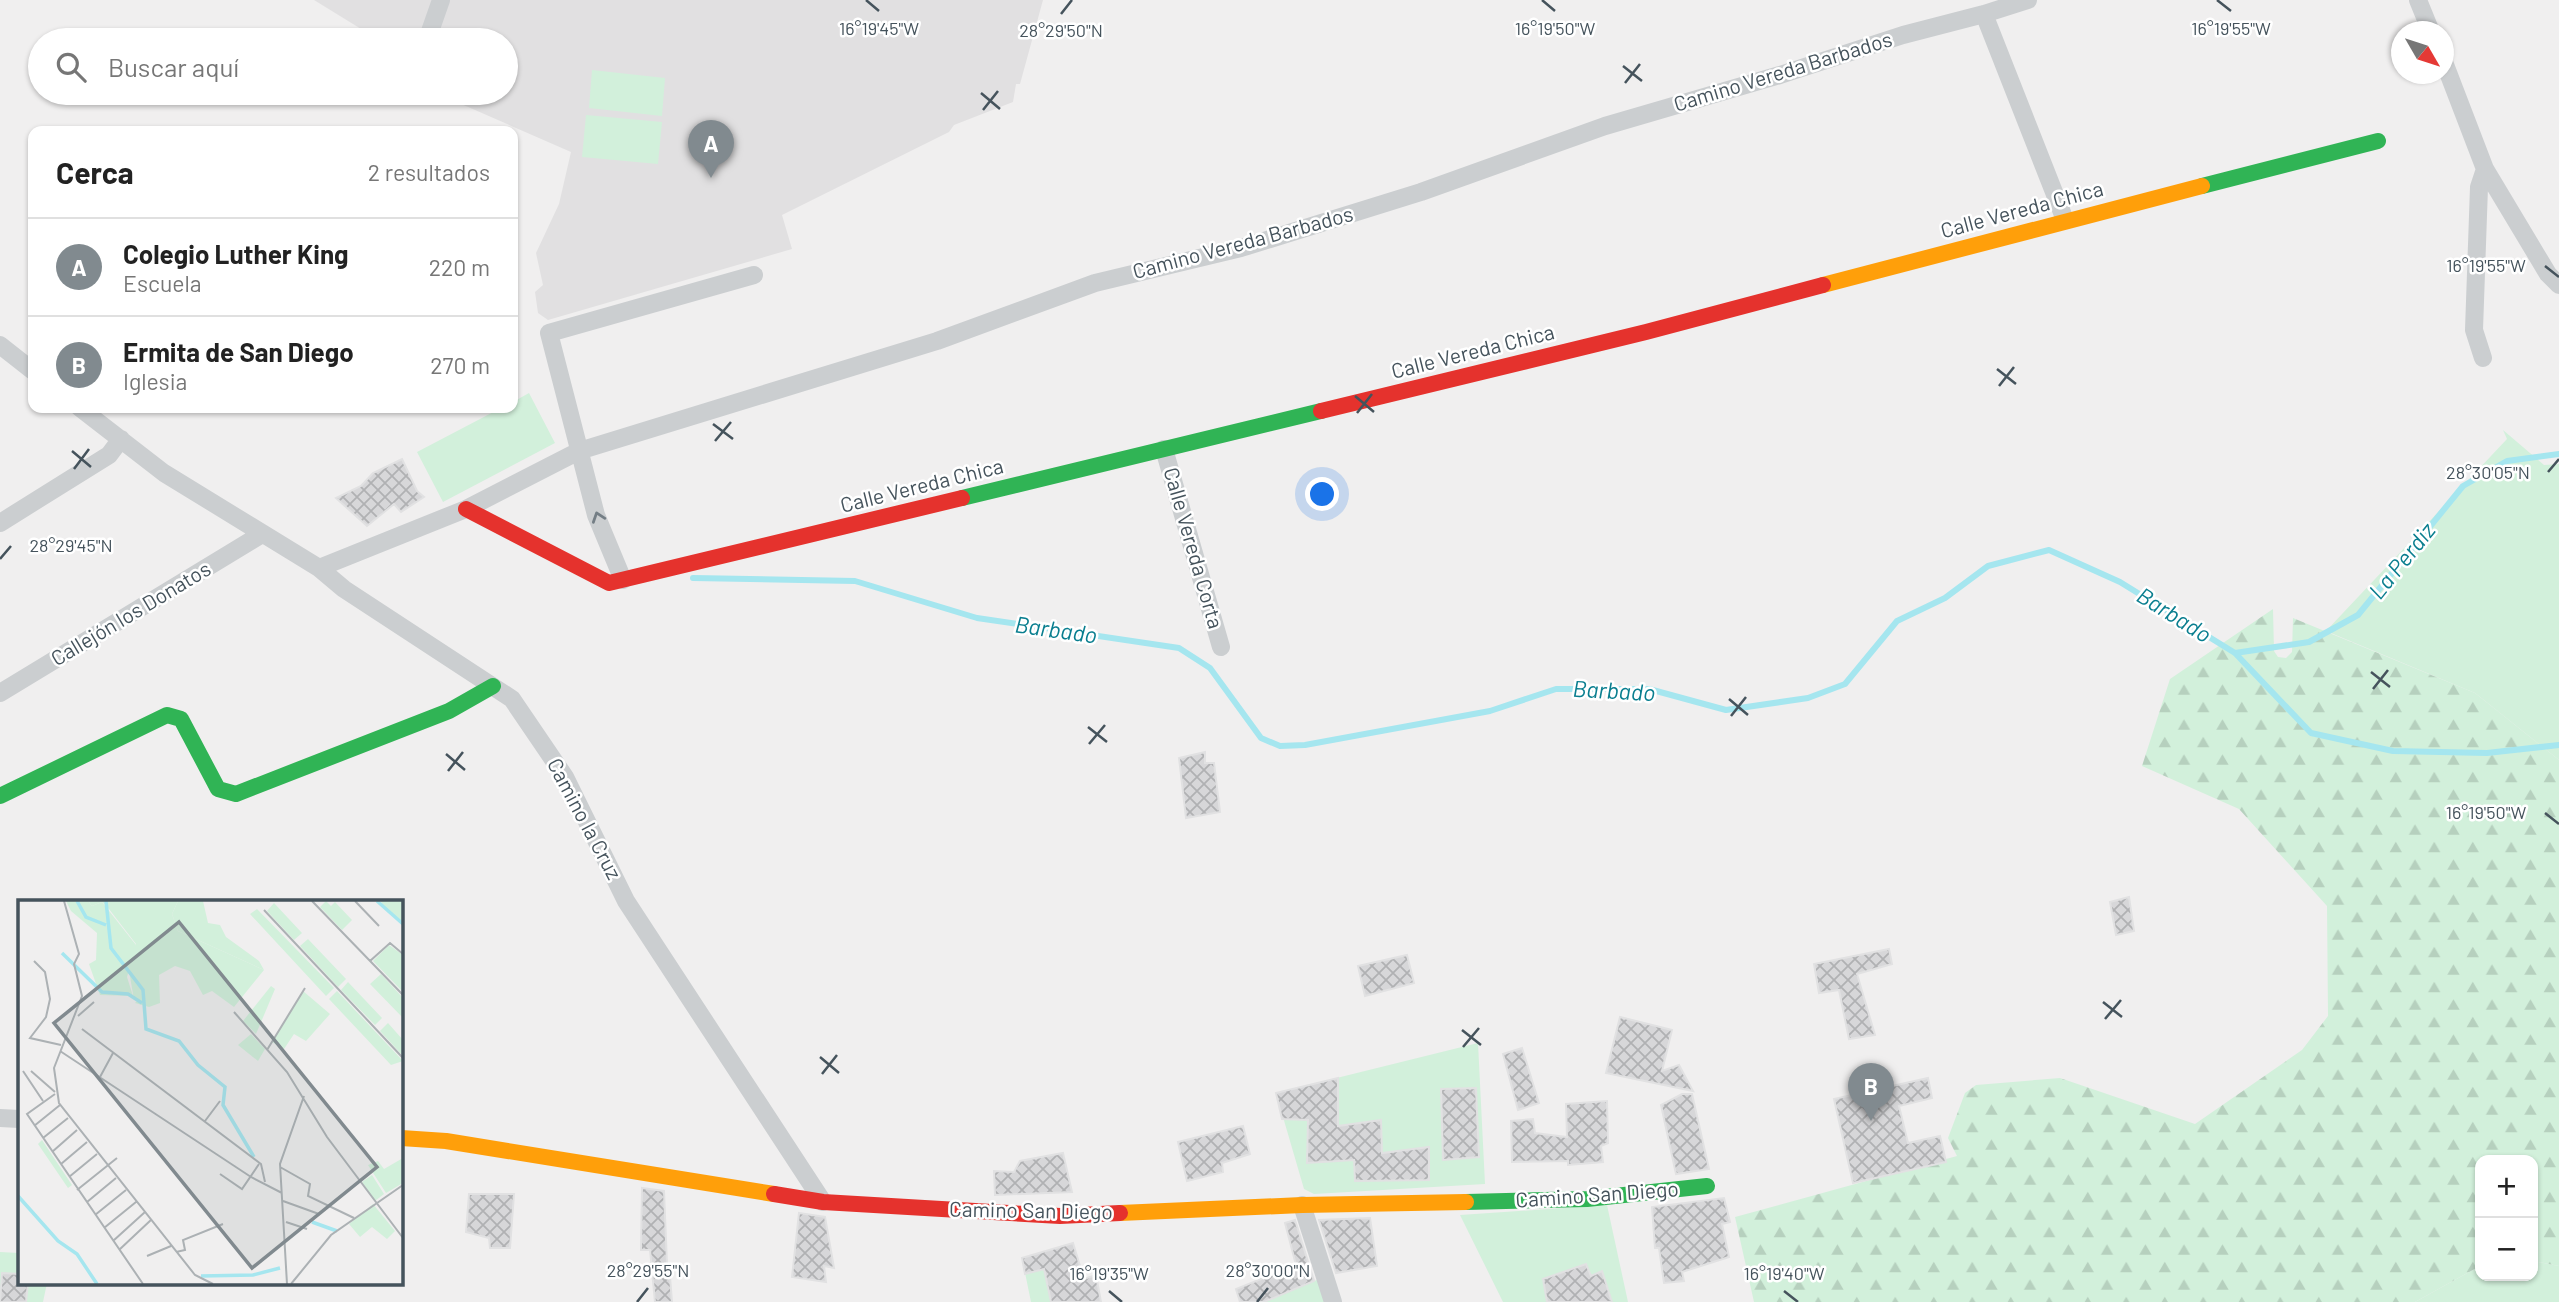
<!DOCTYPE html>
<html lang="es">
<head>
<meta charset="utf-8">
<style>
	body { margin:0; font-family:Barlow,sans-serif; background:#f2f2f2; color:#222 }
	.controls { position:absolute; right:21px; bottom:21px; display:grid; overflow:hidden; border-radius:14px; box-shadow:0 2px 5px #0004 }
	.controls button { width:63px; height:63px; display:grid; place-items:center; padding:0; border:0; border-bottom:2px solid #e0e0e0; background:#fff; color:#222; font:35px sans-serif }
	.compass { position:absolute; left:2391px; top:21px; width:63px; height:63px; border-radius:50%; background:#fff; box-shadow:0 2px 5px #0004; rotate:129deg }
	.you { position:absolute; left:1323px; top:495px; width:24px; height:24px; margin:-18px; border:5px solid #fff; border-radius:50%; background:#1a73e8; box-shadow:0 0 0 10px #1a73e833 }
	.badge { display:grid; place-items:center; width:46px; height:46px; border-radius:50%; background:#818a8f; color:#fff; font-size:23px; font-weight:700 }
	.pin { position:absolute; translate:-50% -58px; filter:drop-shadow(0 2px 4px #0008) }
	.pin::after { content:''; position:absolute; top:37px; width:24px; height:21px; background:inherit; clip-path:polygon(0 0,100% 0,50% 100%) }
	.list { margin:0; padding:0; list-style:none }
	h2 { display:flex; justify-content:space-between; align-items:center; height:91px; margin:0; padding:0 28px; font-size:30px }
	h2 small { font-size:23px; font-weight:400; color:#767676 }
	.list li { display:grid; grid-template-columns:46px 1fr auto; gap:21px; align-items:center; box-sizing:border-box; height:98px; padding:0 28px; border-top:2px solid #e0e0e0 }
	.list b { display:block; font-size:26px; white-space:nowrap }
	.list p { margin:0; font-size:23px; white-space:nowrap; color:#767676 }
	.list em { font-size:23px; font-style:normal; color:#767676 }
	.icon { flex:none; width:38px; height:38px; fill:none; stroke:currentColor; stroke-width:2; stroke-linecap:round; stroke-linejoin:round }
	.map { position:relative; flex:none; width:2559px; height:1302px; overflow:hidden }
	.search { position:absolute; background:#fff; box-shadow:0 2px 5px #0004; left:28px; top:28px; width:490px; height:77px; display:flex; align-items:center; gap:18px; box-sizing:border-box; padding:0 24px; border-radius:38px; color:#767676; font-size:26px }
	.panel { position:absolute; background:#fff; box-shadow:0 2px 5px #0004; left:28px; top:126px; width:490px; height:287px; border-radius:14px }
	.map>svg:first-child { display:block }
	.education { fill:#e1e0e1 }
	.green { fill:#d2f0db }
	.forest { fill:url(#forest-firs) }
	.lines { fill:none; stroke-linecap:round; stroke-linejoin:round }
	.stream { stroke:#a5e6ef; stroke-width:6 }
	.building { fill:url(#building-cross-hatch); stroke:#e1e1e2; stroke-width:2 }
	.street { stroke:#cbced0; stroke-width:18 }
	.fast { stroke:#30b455; stroke-width:16 }
	.slow { stroke:#ff9f0a; stroke-width:16 }
	.jam { stroke:#e5322d; stroke-width:16 }
	.oneway { stroke:#747e85 }
	.ticks { fill:none; stroke:#45535c; stroke-width:2.5 }
	.labels { text-anchor:middle; stroke-width:5; stroke-linejoin:round; paint-order:stroke }
	.street-label { font-size:21px; fill:#45535c; stroke:#fff }
	.water-label { font-size:23px; font-style:italic; fill:#097e8f; stroke:#fff }
	.inset-river { fill:none; stroke:#a5e6ef; stroke-width:3.5 }
	.inset-road { fill:none; stroke:#acb1b4; stroke-width:2 }
	.view { fill:#818a8f; fill-opacity:0.15; stroke:#818a8f; stroke-width:3.5 }
	.inset-edge { fill:none; stroke:#45535c; stroke-width:3.5 }
	.ticks-label { font-size:18px; text-anchor:middle; fill:#45535c; stroke:#fff; stroke-width:5; stroke-linejoin:round; paint-order:stroke }
</style>
</head>
<body>
<div class="map">
<svg width="2559" height="1302" viewBox="0 0 2559 1302">
	<defs>
		<pattern id="forest-firs" width="22" height="20" patternUnits="userSpaceOnUse" patternTransform="scale(1.75)"><rect width="22" height="20" fill="#d2f0db"/><path d="M5 1l3.5 6h-7zM16 11l3.5 6h-7z" fill="#b6d0be"/></pattern>
		<pattern id="building-cross-hatch" width="8" height="8" patternUnits="userSpaceOnUse" patternTransform="scale(1.75)"><rect width="8" height="8" fill="#d7d7d9"/><path d="M0 0l8 8M0 8l8-8" fill="none" stroke="#b0b1b3"/></pattern>
	</defs>
	<rect width="100%" height="100%" fill="#f0efef"/>
	<path class="education" d="M314,0H1043L1020,84H1016L1013,102L954,125L949,132L782,215L792,249L548,320L538,313L535,292L543,285L536,253L559,204L571,152L436,93H506V40H379Z"/>
	<path class="green" d="M592,70L665,78L662,116L589,108Z
		M586,115L662,122L658,164L582,157Z
		M529,393L555,443L443,502L417,452L501,408H513V402Z
		M2503,430L2544,465L2559,464V760L2475,693L2326,631L2507,439Z
		M1478,1043L1485,1184L1314,1194L1304,1189L1276,1093Z
		M1607,1205L1628,1302H1503L1460,1215Z
		M1073,1243L1084,1278L1096,1275L1101,1302H1031L1022,1258Z
		M0,1252L19,1253V1283H47L43,1302H0Z
		M2533,1261L2559,1266V1302H2415L2480,1266V1276H2533Z
		M1324,1277L1333,1302H1264Z"/>
	<path class="forest" d="M2273,609L2274,651L2278,657L2286,658L2292,652L2293,618L2475,693L2559,760V1266L2533,1261V1160H2480V1266L2415,1302H1754L1735,1217L1957,1156L1948,1138L1965,1093L1976,1085L2060,1078L2195,1124L2302,1050L2328,1016L2327,906L2239,809L2142,766L2170,679Z"/>
	<g class="lines">
		<path class="stream" d="M693,578L855,581L977,618L1179,648L1210,668L1261,738L1280,746L1305,745L1490,711L1556,689H1649L1726,710L1808,698L1845,684L1897,621L1945,598L1988,566L2049,550L2120,582L2235,653L2311,733L2393,751L2487,753L2559,745
			M2235,653L2309,642L2358,615L2463,486L2507,461L2559,454"/>
	</g>
	<path class="building" d="M402,459L417,491L424,497L401,512L394,504L367,526L336,498L361,486L373,473Z
		M1205,752V763H1214L1220,812L1186,818L1179,758Z
		M2129,897L2134,931L2116,935L2110,902Z
		M1889,949L1892,964L1857,974L1875,1035L1849,1039L1839,990L1819,993L1814,964Z
		M1407,955L1414,983L1365,996L1358,966Z
		M1620,1017L1672,1030L1662,1071L1679,1065L1693,1091L1606,1073Z
		M1522,1048L1539,1103L1518,1110L1503,1054Z
		M1338,1078V1126L1381,1120L1382,1153L1429,1147V1180L1355,1181L1354,1160L1307,1163L1308,1120L1282,1119L1276,1093Z
		M1928,1078L1932,1098L1899,1106L1908,1143L1940,1136L1946,1162L1853,1183L1834,1099Z
		M1476,1088L1479,1157L1443,1160L1441,1089Z
		M1682,1094H1692L1709,1169L1676,1174L1661,1105Z
		M1607,1101L1608,1143L1601,1146L1603,1162L1568,1165V1161L1512,1162L1511,1121L1533,1119L1535,1133L1567,1137L1566,1104Z
		M1243,1126L1250,1154L1222,1163L1223,1172L1187,1181L1178,1142Z
		M1063,1153L1072,1192L995,1195L994,1171L1014,1172L1020,1161Z
		M642,1188L664,1191L667,1264H669L672,1302H655L650,1250H641Z
		M469,1194H514L510,1248H490L489,1238L466,1232Z
		M1724,1198L1730,1222L1722,1224L1729,1257L1682,1272L1684,1281L1664,1283L1659,1248H1655L1652,1207Z
		M799,1213L825,1217L834,1268L824,1266L826,1282L792,1277Z
		M1370,1218L1377,1266L1336,1273L1319,1220Z
		M1295,1220L1314,1281L1264,1302H1240L1236,1289L1296,1265L1285,1223Z
		M1073,1243L1084,1279L1096,1275L1101,1302H1051L1044,1269L1025,1274L1022,1258Z
		M1586,1264L1591,1276L1602,1271L1612,1302H1547L1543,1279Z
		M2,1273L19,1274V1283H28L26,1302H0Z"/>
	<g class="lines">
		<path class="street" d="M2418,0L2431,32
			M1984,14L2065,220
			M427,40L441,0
			M2444,62L2485,169L2548,274L2559,285
			M0,345L33,371
			M2483,358L2474,330L2479,187L2485,169
			M80,408L164,473L319,568L344,589L512,699L565,777L626,901L823,1202
			M1164,449L1221,647
			M0,523L109,455L121,439
			M319,568L466,509L579,451L937,341L1095,283L1241,248L1421,192L1605,126L1780,75L1903,35L1984,14L2028,0
			M623,580L596,515L549,333L754,275
			M0,693L262,534
			M0,1118L19,1119
			M1302,1205L1333,1302"/>
		<path class="fast" d="M2202,186L2378,141
			M962,498L1321,411
			M0,796L167,715L181,719L218,789L236,794L449,711L493,686
			M1466,1202L1587,1199L1707,1186"/>
		<path class="slow" d="M1823,285L2202,186
			M401,1138L446,1141L774,1194
			M1120,1213L1302,1205L1466,1202"/>
		<path class="jam" d="M1321,411L1646,332L1823,285
			M466,509L609,583L962,498
			M774,1194L823,1202L1060,1216L1120,1213"/>
	</g>
	<defs><path id="oneway-chevron" d="M-2-3.5L2.5 0L-2 3.5" fill="none" stroke-width="1.6" stroke-linecap="round" stroke-linejoin="round" transform="scale(1.75)"/></defs>
	<use class="oneway" href="#oneway-chevron" transform="translate(598 517) rotate(-109)"/>
	<path class="ticks" d="M866,0L879,11M1542,0L1555,11M2217,0L2231,11M1061,14L1072,0M1623,66L1642,81M1625,83L1640,64M981,93L1000,109M983,110L998,91M2545,266L2559,277M1997,369L2016,384M1999,386L2014,367M1355,396L1374,412M1357,413L1372,394M713,424L733,439M715,441L731,422M72,451L91,467M74,469L89,449M2548,472L2559,459M0,559L11,546M2371,672L2390,687M2373,689L2388,670M1729,699L1748,715M1731,716L1746,697M1088,727L1107,742M1089,744L1105,725M446,754L465,770M448,771L463,752M2545,813L2559,824M2103,1002L2122,1017M2105,1019L2121,1000M1462,1030L1481,1045M1463,1047L1479,1028M820,1057L839,1073M822,1074L837,1055M1109,1291L1122,1302M1784,1291L1798,1302M637,1302L648,1288M1257,1302L1268,1288"/>
	<g class="labels">
		<g class="street-label">
			<text transform="translate(1783 72) rotate(-17)" y="7">Camino Vereda Barbados</text>
			<text transform="translate(2022 210) rotate(-15)" y="7">Calle Vereda Chica</text>
			<text transform="translate(1243 243) rotate(-15)" y="7">Camino Vereda Barbados</text>
			<text transform="translate(1473 352) rotate(-14)" y="7">Calle Vereda Chica</text>
			<text transform="translate(922 486) rotate(-14)" y="7">Calle Vereda Chica</text>
			<text transform="translate(1193 548) rotate(74)" y="7">Calle Vereda Corta</text>
			<text transform="translate(131 614) rotate(-31)" y="7">Callejón los Donatos</text>
			<text transform="translate(584 819) rotate(62)" y="7">Camino la Cruz</text>
			<text transform="translate(1597 1195) rotate(-4)" y="7">Camino San Diego</text>
			<text transform="translate(1031 1211) rotate(1)" y="7">Camino San Diego</text>
		</g>
		<g class="water-label">
			<text transform="translate(2402 561) rotate(-51)" y="8">La Perdiz</text>
			<text transform="translate(2174 615) rotate(32)" y="8">Barbado</text>
			<text transform="translate(1056 630) rotate(8)" y="8">Barbado</text>
			<text transform="translate(1614 691) rotate(3)" y="8">Barbado</text>
		</g>
	</g>
	<g transform="translate(18 900)">
		<rect width="385" height="385" fill="#f0efef"/>
		<path d="M48,1H70L74,6L84,2L118,45L109,77L115,96L82,95L71,64L78,60L79,33L53,11ZM160,1H185L190,23L202,25L208,37L241,61L246,70L160,31L154,14ZM308,1L313,6L317,2L334,20L324,30L302,7ZM363,1H385V22L364,5ZM256,3L284,33L276,40L249,11ZM239,9L316,88L308,96L232,14ZM290,39L328,79L320,87L282,46ZM371,45L385,55V92L355,61ZM363,74L385,98V118L352,84ZM330,82L364,118L357,125L323,90ZM253,86L257,89L238,134L225,121ZM285,91L312,114L288,141L276,134L266,149L254,142ZM319,91L385,161L373,165L311,99ZM370,123L385,140V156L362,131ZM233,134L247,149L240,161L220,145ZM24,240L54,285L50,288L20,244ZM385,258V283L368,293L350,265L360,261L366,269ZM354,275L366,294L357,301L344,282ZM355,304L377,331L369,339L354,327L342,337L331,324Z" fill="#d2f0db"/>
		<path d="M70,1H160L154,14L160,31L246,70L216,107L194,91L185,95L172,71L157,66L141,75L142,103L131,107L117,103L121,99L116,100L109,59L118,44L91,9L84,2L74,6Z" fill="#d2f0db"/>
		<path class="inset-river" d="M59,1L68,17L88,25M88,1L93,48L125,90L128,129L161,141L180,165L207,187L205,205L236,257M359,1L385,24M44,53L84,92L110,94L124,103M0,296L40,341L59,354L79,384M294,322L319,331M183,376L235,375L262,368"/>
		<path class="inset-road" d="M46,1L61,54L56,64L64,96L36,168L41,203L177,375L195,384M294,1L385,95M337,1L361,26M246,10L385,158M16,61L27,72L32,99L28,117L12,138L43,145M352,61L372,43L385,54M216,112L269,172L309,237L385,338M60,116L76,102M64,129L243,264L247,282M249,150L287,88M42,151L233,277L264,293M5,171L25,201M13,171L37,192M82,177L95,153M37,194L9,214L125,384M187,221L202,201M16,226L42,205M25,238L50,218M34,252L59,230M43,264L69,242M262,267L292,284L290,296L336,318M202,274L224,289L241,264M51,277L79,254M59,290L99,258M265,301L301,314M69,302L98,278M77,315L108,290M268,322L289,329M86,328L118,302M95,341L127,312M101,350L134,319M158,352L167,350L165,340L205,324M129,356L153,346M269,384L262,264L286,196M273,384L313,335L385,285"/>
		<path class="view" d="M161,22L359,267L234,368L36,123Z"/>
		<rect width="385" height="385" class="inset-edge"/>
	</g>
	<g class="ticks-label">
		<text x="2231" y="35">16°19'55"W</text>
		<text x="879" y="35">16°19'45"W</text>
		<text x="1555" y="35">16°19'50"W</text>
		<text x="1061" y="37">28°29'50"N</text>
		<text x="2486" y="272">16°19'55"W</text>
		<text x="2488" y="479">28°30'05"N</text>
		<text x="71" y="552">28°29'45"N</text>
		<text x="2486" y="819">16°19'50"W</text>
		<text x="648" y="1277">28°29'55"N</text>
		<text x="1268" y="1277">28°30'00"N</text>
		<text x="1109" y="1280">16°19'35"W</text>
		<text x="1784" y="1280">16°19'40"W</text>
	</g>
</svg>
<div class="controls">
<button>+</button>
<button>−</button>
</div>
<svg class="compass" viewBox="-18 -18 36 36"><path d="M0-13l5 13h-10z" fill="#e53935"/><path d="M0 13l5-13h-10z" fill="#767676"/></svg>
<div class="you"></div>
<div class="pin badge" style="left:711px;top:178px">A</div>
<div class="pin badge" style="left:1871px;top:1121px">B</div>
<div class="search"><svg class="icon" aria-label="search" viewBox="0 0 24 24"><circle cx="10" cy="10" r="6"/><path d="M15 15l6 6"/></svg>Buscar aquí</div>
<section class="panel">
<h2>Cerca<small>2 resultados</small></h2>
<ul class="list">
<li><span class="badge">A</span><div><b>Colegio Luther King</b><p>Escuela</p></div><em>220 m</em></li>
<li><span class="badge">B</span><div><b>Ermita de San Diego</b><p>Iglesia</p></div><em>270 m</em></li>
</ul>
</section>
</div>
</body>
</html>
